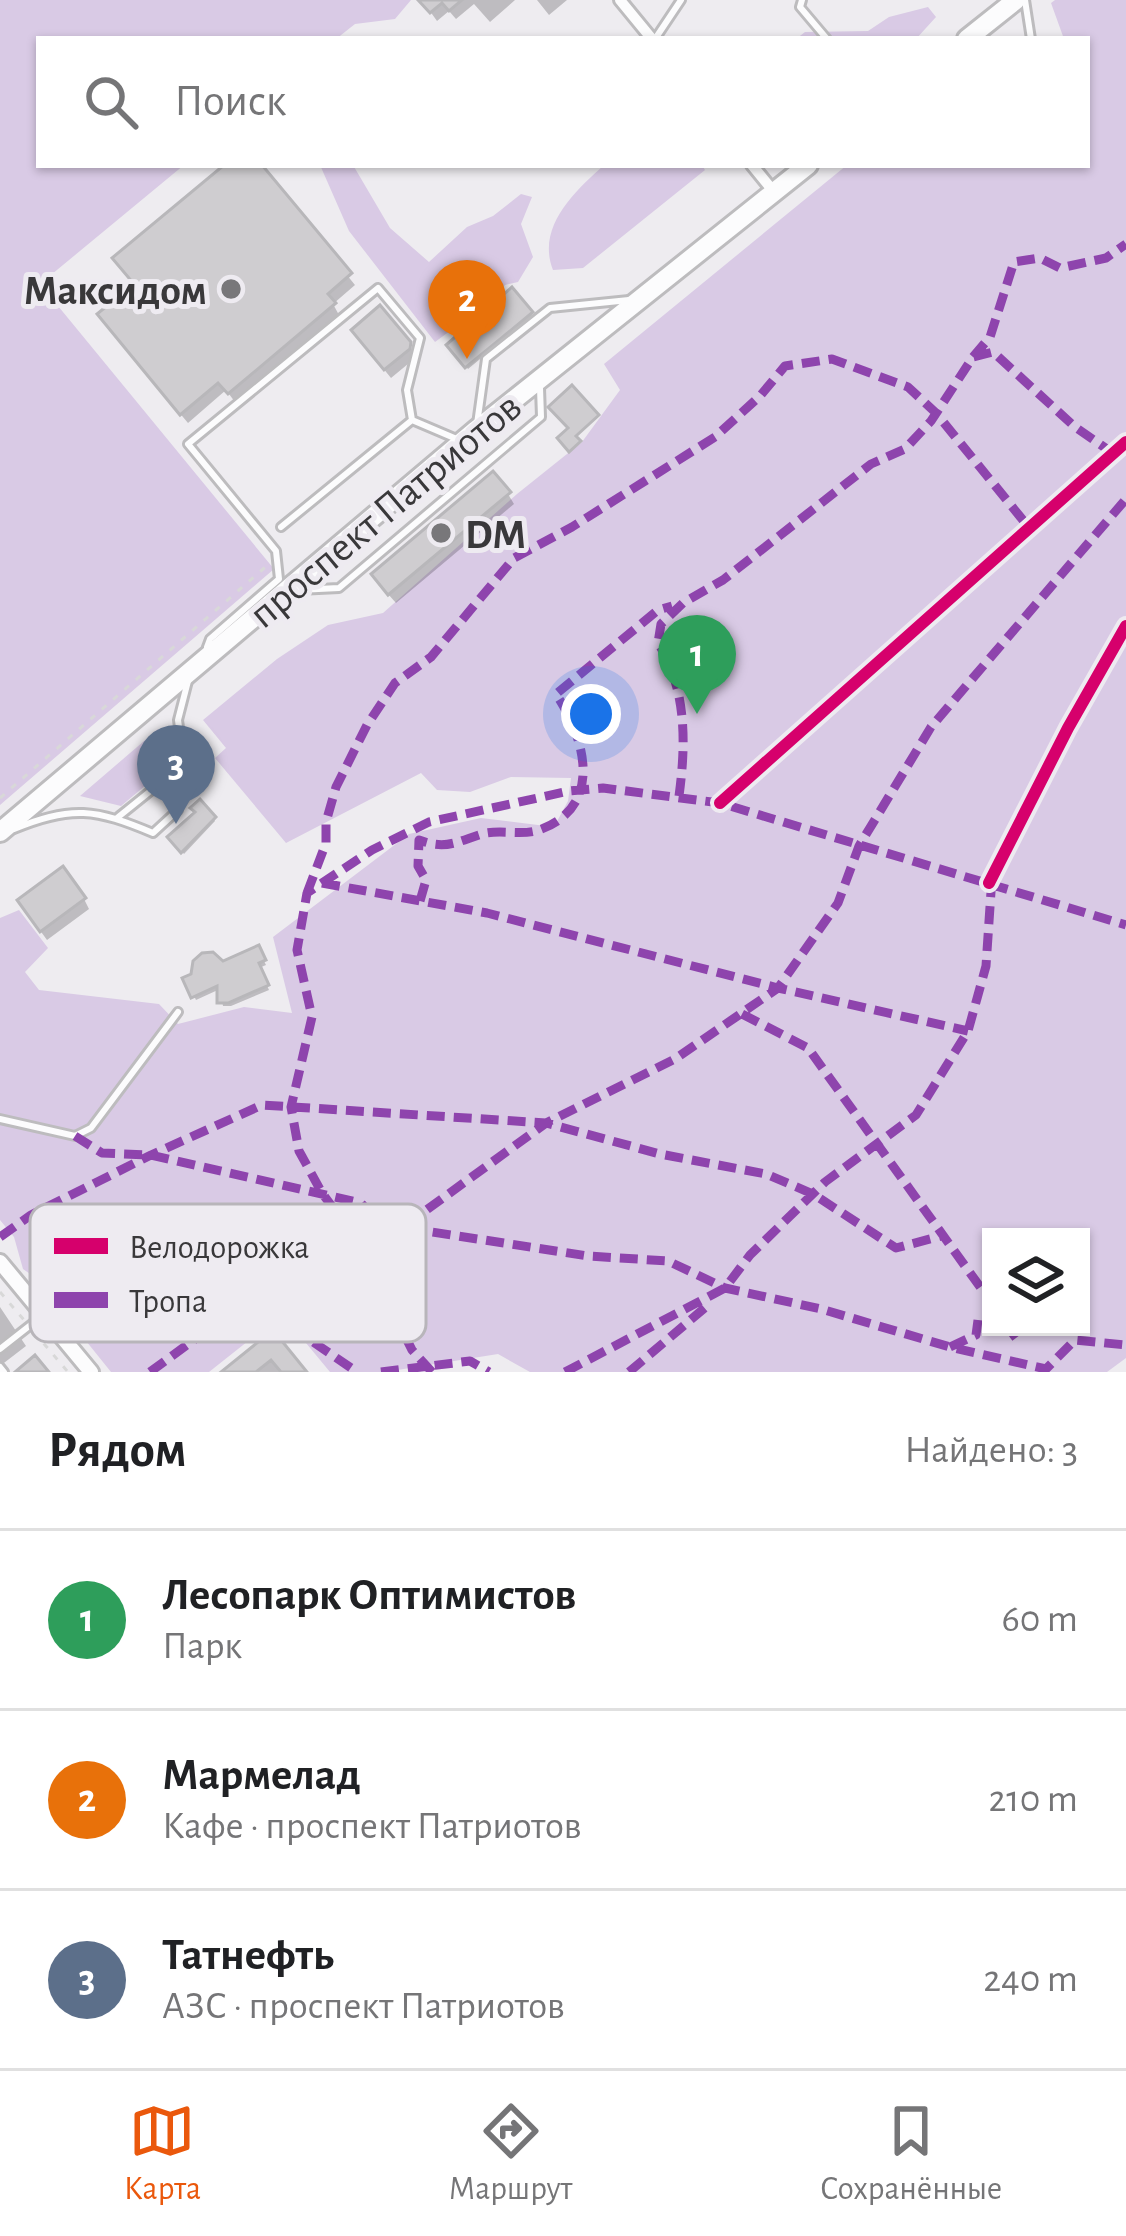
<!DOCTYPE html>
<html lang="ru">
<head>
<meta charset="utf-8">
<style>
	body { margin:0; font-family:"Alegreya Sans",sans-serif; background:#f2f2f2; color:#202124 }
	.controls { position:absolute; right:36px; bottom:36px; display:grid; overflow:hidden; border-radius:0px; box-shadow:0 3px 9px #0004 }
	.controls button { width:108px; height:108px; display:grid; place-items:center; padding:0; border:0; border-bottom:3px solid #e0e0e0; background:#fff; color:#202124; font:60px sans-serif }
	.you { position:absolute; left:591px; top:714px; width:42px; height:42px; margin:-30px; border:9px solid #fff; border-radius:50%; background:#1a73e8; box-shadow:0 0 0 18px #1a73e833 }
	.badge { display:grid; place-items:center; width:78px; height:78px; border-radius:50%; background:#ea580c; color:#fff; font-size:39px; font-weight:700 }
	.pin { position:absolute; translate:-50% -99px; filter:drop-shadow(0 3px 6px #0008) }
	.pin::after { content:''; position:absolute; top:63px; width:42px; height:36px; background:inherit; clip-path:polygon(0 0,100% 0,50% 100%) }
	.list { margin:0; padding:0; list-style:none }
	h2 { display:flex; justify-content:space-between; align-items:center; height:156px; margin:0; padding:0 48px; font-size:51px }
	h2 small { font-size:39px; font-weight:400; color:#757577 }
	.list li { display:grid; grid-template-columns:78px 1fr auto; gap:36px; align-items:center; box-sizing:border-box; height:180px; padding:0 48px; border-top:3px solid #e0e0e0 }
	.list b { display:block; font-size:45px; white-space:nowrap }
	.list p { margin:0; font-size:39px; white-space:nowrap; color:#757577 }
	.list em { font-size:39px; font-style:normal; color:#757577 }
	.icon { flex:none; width:66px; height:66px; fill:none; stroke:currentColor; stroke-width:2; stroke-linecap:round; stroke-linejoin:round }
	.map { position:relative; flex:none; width:1126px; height:1372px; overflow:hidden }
	.search { position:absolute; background:#fff; box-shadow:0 3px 9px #0004; left:36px; right:36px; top:36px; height:132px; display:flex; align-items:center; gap:30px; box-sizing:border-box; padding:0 42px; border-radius:0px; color:#757577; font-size:45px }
	.sheet { height:696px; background:#fff }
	nav { display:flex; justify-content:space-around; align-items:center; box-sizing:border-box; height:168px; border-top:3px solid #e0e0e0; background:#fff; font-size:33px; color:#757577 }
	nav a { display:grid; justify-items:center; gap:6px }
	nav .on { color:#ea580c }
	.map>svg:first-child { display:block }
	.green { fill:#d9cae5; fill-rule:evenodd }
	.shadow { fill:#0003 }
	.building { fill:#cfcdd0; stroke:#b8b7ba; stroke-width:3 }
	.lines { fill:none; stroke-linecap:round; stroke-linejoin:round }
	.service-casing { stroke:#bdbcbe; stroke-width:12 }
	.minor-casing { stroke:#bdbcbe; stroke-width:16 }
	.tertiary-casing { stroke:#bdbcbe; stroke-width:20 }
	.trunk-casing { stroke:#bdbcbe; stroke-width:24 }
	.path { stroke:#d8d8d8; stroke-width:3; stroke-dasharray:6 9; stroke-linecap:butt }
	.service { stroke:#fcfcfd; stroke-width:6 }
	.minor { stroke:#fcfcfd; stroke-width:10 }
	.tertiary { stroke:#fcfcfd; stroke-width:14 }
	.trunk { stroke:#fcfcfd; stroke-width:18 }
	.quiet { stroke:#8e44ad; stroke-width:9; stroke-dasharray:18 9; stroke-linecap:butt }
	.cycleway-casing { stroke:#eeebf1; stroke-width:20 }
	.cycleway { stroke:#d6006c; stroke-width:12 }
	.poi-dot { fill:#78777a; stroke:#eeebf1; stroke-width:4.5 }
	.labels { text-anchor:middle; stroke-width:10; stroke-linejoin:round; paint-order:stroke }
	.poi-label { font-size:42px; font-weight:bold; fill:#39383a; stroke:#eeebf1; text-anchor:end }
	.street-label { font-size:42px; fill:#39383a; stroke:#eeebf1 }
	.key { fill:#eeebf1; stroke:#b8b5ba; stroke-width:3 }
	.key-label { font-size:33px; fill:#39383a }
</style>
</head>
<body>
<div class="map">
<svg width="1126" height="1372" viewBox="0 0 1126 1372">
	<rect width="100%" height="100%" fill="#eeecf0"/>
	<path class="green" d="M0,0H411L395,19L355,24L336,39H39V165H184L40,284L274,569L0,805Z
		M1055,0H1126V1358L1107,1372H530L498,1354L385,1372H330L282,1314L209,1372H111L66,1316L60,1295L23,1269L14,1237L0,1220V918L19,910L48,948L25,972L39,990L159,1004L178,1024L244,1007L292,1013L273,937L409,834L481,818L554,827L568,801L571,778L511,777L470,792L437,790L421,773L286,843L215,758L226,748L203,720L277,659L328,625L383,613L517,494L582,442L620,390L604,364L847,165H1087V39H1064L1051,3ZM991,1237H1081V1327H991Z
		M928,7L936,17L916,39H796L805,32L868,31L889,17Z
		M320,165H353L390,228L429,262L467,227L493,216L521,194L532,197L521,224L533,257L518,282L505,285L496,297L435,342L349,231Z
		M604,165H702L705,170L583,268L553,270C536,227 575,191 604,165Z
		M158,729L170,765L121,806L80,796Z"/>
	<path class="shadow" d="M422,0H515L490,22L474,4L456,19L449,11L437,21Z
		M537,0H567L549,15Z
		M228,165H258L355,285L333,304L339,315L235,402L226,390L188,423L106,325Z
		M511,291L532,316L468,369L450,346Z
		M360,340L409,344L414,359L391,378Z
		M508,494L514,504L396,603L380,585Z
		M200,803L215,821L184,854L170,837L198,814Z
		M84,899L89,909L47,940L26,911Z
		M258,949L266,965L259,968L269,990L231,1006H223L220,989L196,1000L186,979Z
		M0,1307L26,1346L0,1366Z
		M272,1334L303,1372H226Z"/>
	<path class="building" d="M418,0H462L449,11L442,3L430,13Z
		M224,165H262L352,273L328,294L336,303L228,394L218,383L180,415L97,314L134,284L112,258Z
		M512,287L533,312L465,368L446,345Z
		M380,305L411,342L410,349L384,370L351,330Z
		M572,385L599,415L576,436L581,441L569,452L557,438L568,428L548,407Z
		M493,471L511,492L388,595L371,574Z
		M200,799L216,817L181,853L167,837L195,812L190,808Z
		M63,866L86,898L40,932L17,900Z
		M259,945L266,960L259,963L269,985L228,1003H217V986L191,998L182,978L191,974L193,961L202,953L213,952L223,961Z
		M273,1330L307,1372H281L271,1360L256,1372H221Z
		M35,1355L49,1372H15Z"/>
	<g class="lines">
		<defs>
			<path id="service" d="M802,0L800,7L827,39
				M1025,0L1031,39
				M655,39L681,0
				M477,424L486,359L550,308L629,300
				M281,527L412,420
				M298,590L339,588L541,417L540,388
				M207,647L210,639L279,579L276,551L188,444L378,288L420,338L407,390L412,420L459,440
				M117,818L184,764
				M14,829C71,805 96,809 153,833L178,810L184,764L178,720L188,681
				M0,1119L75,1136L91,1128L178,1012
				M0,1349L42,1316
				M0,1367L4,1372"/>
			<path id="minor" d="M620,0L652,39
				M752,165L774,192"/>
			<path id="tertiary" d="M0,1262L91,1372"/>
			<path id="trunk" d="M967,39L1016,0
				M0,832L476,430L808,165"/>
		</defs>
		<use href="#service" class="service-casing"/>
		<use href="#minor" class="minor-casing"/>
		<use href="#tertiary" class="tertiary-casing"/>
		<use href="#trunk" class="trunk-casing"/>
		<path class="path" d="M0,798L270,563
			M0,1292L24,1320
			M34,1332L68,1372"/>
		<use href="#service" class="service"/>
		<use href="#minor" class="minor"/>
		<use href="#tertiary" class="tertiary"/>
		<use href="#trunk" class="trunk"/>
		<path class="quiet" d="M973,357L990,337L1014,262L1040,258L1060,268L1106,258L1126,244
			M679,796C686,744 687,689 658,643L661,624L683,603L723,580L871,464L905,449L931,421L973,357L993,352L1075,427L1114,454
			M322,883L487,913L778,988L968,1031
			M307,893L326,843V822L336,787L367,725L395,683L431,657L514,558L572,527L715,437L760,396L785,366L832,359L908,387L936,413L1031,530
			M420,901L426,880L418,866L419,840C446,850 456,842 482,834C500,829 522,836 539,830C604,807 586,739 556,694L658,610L672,606
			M742,1014L808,1048L991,1302
			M75,1136L102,1153L151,1155L361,1203L380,1224L588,1256L668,1261L725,1288L821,1309L950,1347L1046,1369L1075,1340L1126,1345
			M0,1237L31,1215L151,1155L262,1105L546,1123L660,1154L766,1174L813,1194L896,1248L945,1235
			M243,1304L275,1316L357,1372
			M1008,1327L1016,1338
			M950,1347L976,1335L978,1320
			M150,1372L243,1304L344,1244L403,1227L546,1123L675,1059L778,988L838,903L859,846L931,727L1126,499
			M381,1372L470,1361L489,1372
			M432,1372L412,1350L357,1240L322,1193L299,1151L291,1107L312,1017L297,950L307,893L372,850L429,822L569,791L603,788L720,803L1126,925
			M565,1372L725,1288L750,1255L825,1182L916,1115L968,1031L986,966L992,877
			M629,1372L707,1306"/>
		<defs>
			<path id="cycleway" d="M720,803L1126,442
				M989,883L1068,728L1126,626"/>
		</defs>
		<use href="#cycleway" class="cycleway-casing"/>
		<use href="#cycleway" class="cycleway"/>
	</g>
	<g class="poi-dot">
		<circle cx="231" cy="289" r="12"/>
		<circle cx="441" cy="533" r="12"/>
	</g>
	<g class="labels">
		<g class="poi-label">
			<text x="207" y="304">Максидом</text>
			<text x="465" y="548" text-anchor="start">DM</text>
		</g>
		<g class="street-label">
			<text transform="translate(384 509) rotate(-40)" y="15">проспект Патриотов</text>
		</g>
	</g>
	<rect x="30" y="1204" width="396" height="138" rx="18" class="key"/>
	<rect x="54" y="1238" width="54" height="16" fill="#d6006c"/>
	<rect x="54" y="1292" width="54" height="16" fill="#8e44ad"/>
	<g class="key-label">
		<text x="129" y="1258">Велодорожка</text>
		<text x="129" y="1312">Тропа</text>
	</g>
</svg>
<div class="controls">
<button><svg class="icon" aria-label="layers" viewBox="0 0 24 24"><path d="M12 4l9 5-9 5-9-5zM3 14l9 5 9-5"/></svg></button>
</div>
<div class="you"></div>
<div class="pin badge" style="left:697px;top:714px;background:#2e9e5b">1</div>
<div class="pin badge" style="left:467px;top:359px;background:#e8710a">2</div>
<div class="pin badge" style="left:176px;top:824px;background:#5c6f8a">3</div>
<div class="search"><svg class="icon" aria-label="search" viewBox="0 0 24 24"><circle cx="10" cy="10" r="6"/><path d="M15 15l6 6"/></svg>Поиск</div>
</div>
<section class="sheet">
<h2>Рядом<small>Найдено: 3</small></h2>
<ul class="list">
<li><span class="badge" style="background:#2e9e5b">1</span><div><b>Лесопарк Оптимистов</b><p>Парк</p></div><em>60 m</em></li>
<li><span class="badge" style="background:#e8710a">2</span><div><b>Мармелад</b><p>Кафе · проспект Патриотов</p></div><em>210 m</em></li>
<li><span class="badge" style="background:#5c6f8a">3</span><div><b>Татнефть</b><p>АЗС · проспект Патриотов</p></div><em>240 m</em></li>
</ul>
</section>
<nav>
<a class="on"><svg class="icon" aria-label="map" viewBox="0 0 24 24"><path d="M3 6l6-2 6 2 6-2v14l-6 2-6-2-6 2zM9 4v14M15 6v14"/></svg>Карта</a>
<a><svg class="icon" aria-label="directions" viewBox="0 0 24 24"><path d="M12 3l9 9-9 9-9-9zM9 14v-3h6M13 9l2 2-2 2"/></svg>Маршрут</a>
<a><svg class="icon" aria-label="saved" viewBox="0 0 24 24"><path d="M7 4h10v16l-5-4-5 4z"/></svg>Сохранённые</a>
</nav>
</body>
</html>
